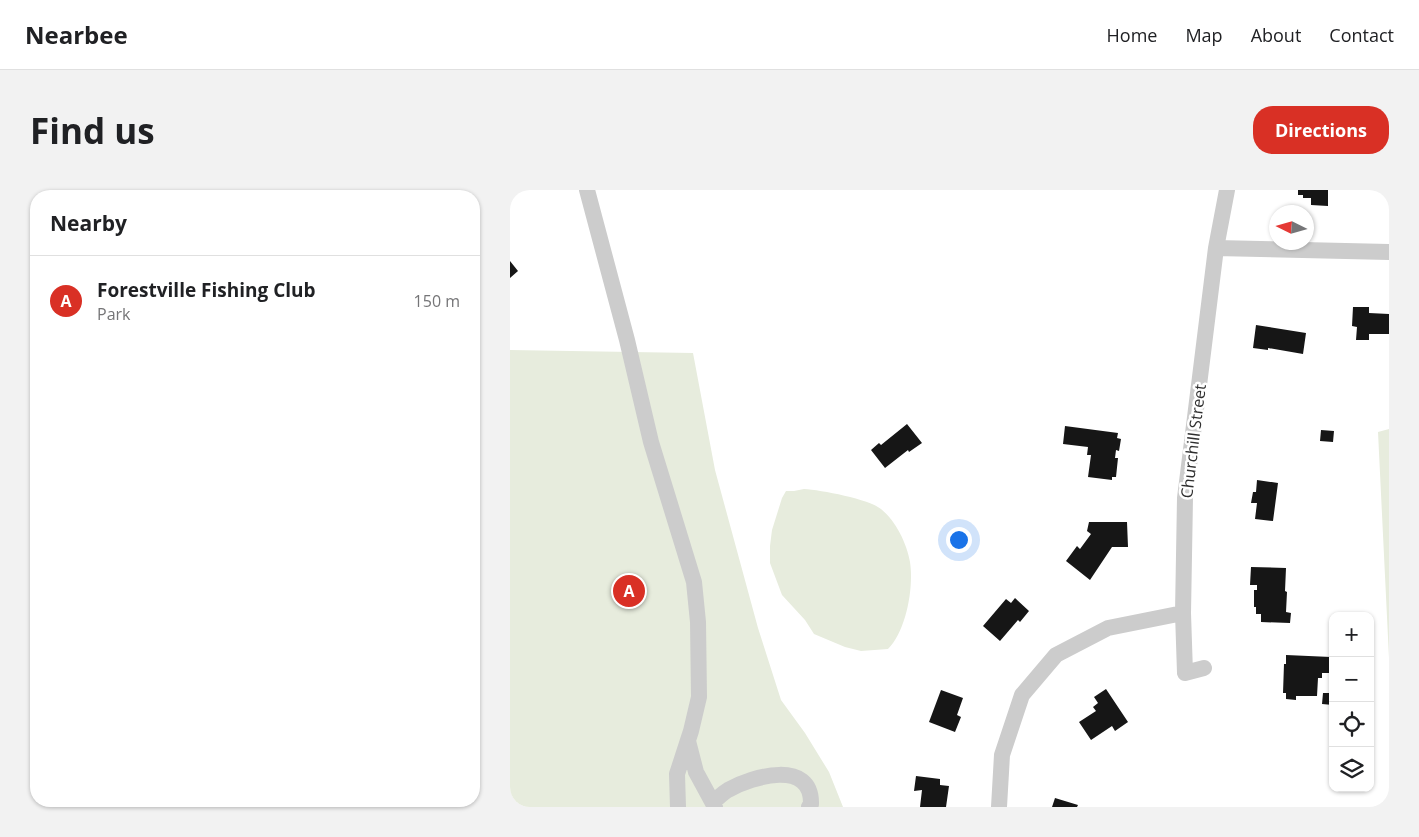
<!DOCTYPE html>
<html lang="en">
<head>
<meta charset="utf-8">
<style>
	body { margin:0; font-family:"Open Sans",sans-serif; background:#f2f2f2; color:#202124 }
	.controls { position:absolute; right:15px; bottom:15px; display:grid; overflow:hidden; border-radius:10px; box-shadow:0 1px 4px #0004 }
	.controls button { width:45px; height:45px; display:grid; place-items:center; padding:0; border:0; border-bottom:1px solid #e0e0e0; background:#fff; color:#202124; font:25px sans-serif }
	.compass { position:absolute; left:759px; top:15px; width:45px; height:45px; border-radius:50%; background:#fff; box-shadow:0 1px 4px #0004; rotate:275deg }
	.you { position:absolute; left:448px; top:349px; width:18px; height:18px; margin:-12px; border:4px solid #fff; border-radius:50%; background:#1a73e8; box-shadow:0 0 0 8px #1a73e833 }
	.badge { display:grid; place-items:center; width:32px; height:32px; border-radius:50%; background:#d93025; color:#fff; font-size:16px; font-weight:700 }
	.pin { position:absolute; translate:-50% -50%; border:2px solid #fff; box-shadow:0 1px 5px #0006 }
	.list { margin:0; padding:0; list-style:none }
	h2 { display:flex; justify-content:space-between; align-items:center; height:65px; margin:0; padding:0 20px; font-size:21px }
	h2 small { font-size:16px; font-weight:400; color:#757577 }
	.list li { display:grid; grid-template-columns:32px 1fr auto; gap:15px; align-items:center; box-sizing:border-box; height:90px; padding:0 20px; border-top:1px solid #e0e0e0 }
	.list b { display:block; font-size:19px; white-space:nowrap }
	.list p { margin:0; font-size:16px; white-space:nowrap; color:#757577 }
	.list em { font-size:16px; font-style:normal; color:#757577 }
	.icon { flex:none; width:28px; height:28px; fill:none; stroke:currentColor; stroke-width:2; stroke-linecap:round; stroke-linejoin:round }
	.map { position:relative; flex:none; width:879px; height:617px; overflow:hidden; border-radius:20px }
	header { display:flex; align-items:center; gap:30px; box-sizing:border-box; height:70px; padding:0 25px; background:#fff; border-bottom:1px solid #e0e0e0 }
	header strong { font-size:24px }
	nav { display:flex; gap:28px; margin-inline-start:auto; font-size:18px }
	.intro { display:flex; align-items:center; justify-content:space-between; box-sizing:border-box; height:120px; padding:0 30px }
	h1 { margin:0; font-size:35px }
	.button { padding:12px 22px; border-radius:20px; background:#d93025; color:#fff; font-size:18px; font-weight:700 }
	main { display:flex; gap:30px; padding:0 30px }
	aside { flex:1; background:#fff; border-radius:20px; box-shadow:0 1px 4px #0004 }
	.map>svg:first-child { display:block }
	.green { fill:#e7ecdd }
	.building { fill:#161616 }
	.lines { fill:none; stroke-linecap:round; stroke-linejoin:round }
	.minor { stroke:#ccc; stroke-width:16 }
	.labels { text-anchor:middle; stroke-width:5; stroke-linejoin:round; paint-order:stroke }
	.street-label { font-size:16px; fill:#2f2f2f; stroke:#fff }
</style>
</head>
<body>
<header>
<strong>Nearbee</strong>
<nav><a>Home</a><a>Map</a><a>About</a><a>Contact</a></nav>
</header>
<div class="intro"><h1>Find us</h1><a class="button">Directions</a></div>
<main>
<aside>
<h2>Nearby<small></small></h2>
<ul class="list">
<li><span class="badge">A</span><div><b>Forestville Fishing Club</b><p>Park</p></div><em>150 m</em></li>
</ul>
</aside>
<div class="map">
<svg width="879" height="617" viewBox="0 0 879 617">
	<rect width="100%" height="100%" fill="#fff"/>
	<path class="green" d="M0,160L183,163L205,280L248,438L271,510L295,543L319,582L333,617H0Z
		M879,239V468L868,242Z
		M294,299C311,300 359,309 371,319C386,331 397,354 400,372C404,398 396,441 378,459L351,461L335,457L304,444L295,430L272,405L260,373V356L262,340L272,308L276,301H284Z"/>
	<path class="building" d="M788,0H818V16L801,15V8H793V5H788Z
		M0,71L8,81L0,88Z
		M843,117H859V123L879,124V144H859V150H846L847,137L842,136Z
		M746,135L796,143L793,164L758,158V160L743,158Z
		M397,234L412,253L399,262L398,260L375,278L361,260L369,253L371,255Z
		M555,236L608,243L607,248L611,249L609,261L606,260L605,268H608L606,287H602V290L578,287L581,265H577L578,257L553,254Z
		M811,240L824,241L823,252L810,251Z
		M747,290L768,293L763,331L745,329L747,313H741L743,302H746Z
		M579,332H617L618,357H602L580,390L556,371L567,356L570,359L581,344L577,341Z
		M741,377L776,378L775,401L777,402L776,422L781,423L780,433L751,432V424H746V417H744V400H747V395H740Z
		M505,408L519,421L510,432L508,430L490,451L473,436L496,409L501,413Z
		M776,465L821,467L820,483H812V488H808L807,506H786V510L776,509V503H773L774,474H776Z
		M596,499L618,532L605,541L602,536L581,550L569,532L586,521L583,517L588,513L584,507Z
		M431,500L453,508L447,525L451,527L445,542L419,532Z
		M813,503H823V515L812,514Z
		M406,586L430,589V595L439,596L436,617H410L412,600L404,601Z
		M545,608L568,615L567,617H542Z"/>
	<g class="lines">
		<path class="minor" d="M77,0L117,150L141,252L184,392L188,432L189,507L181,541L167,584L168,617
			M706,58L879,62
			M694,478L675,483L673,423L675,308L706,58L717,0
			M178,551L186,582L205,617
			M203,612C208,608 213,603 218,600C243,586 302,569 301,614L299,617
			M489,617L492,565L512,505L546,465L598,438L673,423"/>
	</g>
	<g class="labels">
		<g class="street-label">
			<text transform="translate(683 251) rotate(-83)" y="6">Churchill Street</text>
		</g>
	</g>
</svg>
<div class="controls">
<button>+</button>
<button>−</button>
<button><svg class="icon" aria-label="locate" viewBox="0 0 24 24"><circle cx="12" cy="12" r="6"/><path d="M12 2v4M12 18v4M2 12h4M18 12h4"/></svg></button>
<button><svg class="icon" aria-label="layers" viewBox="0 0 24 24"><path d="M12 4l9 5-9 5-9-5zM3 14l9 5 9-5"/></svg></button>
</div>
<svg class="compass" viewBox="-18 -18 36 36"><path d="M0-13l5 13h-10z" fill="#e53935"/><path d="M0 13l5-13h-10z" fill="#757577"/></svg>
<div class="you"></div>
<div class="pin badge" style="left:119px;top:401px">A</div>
</div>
</main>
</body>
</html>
